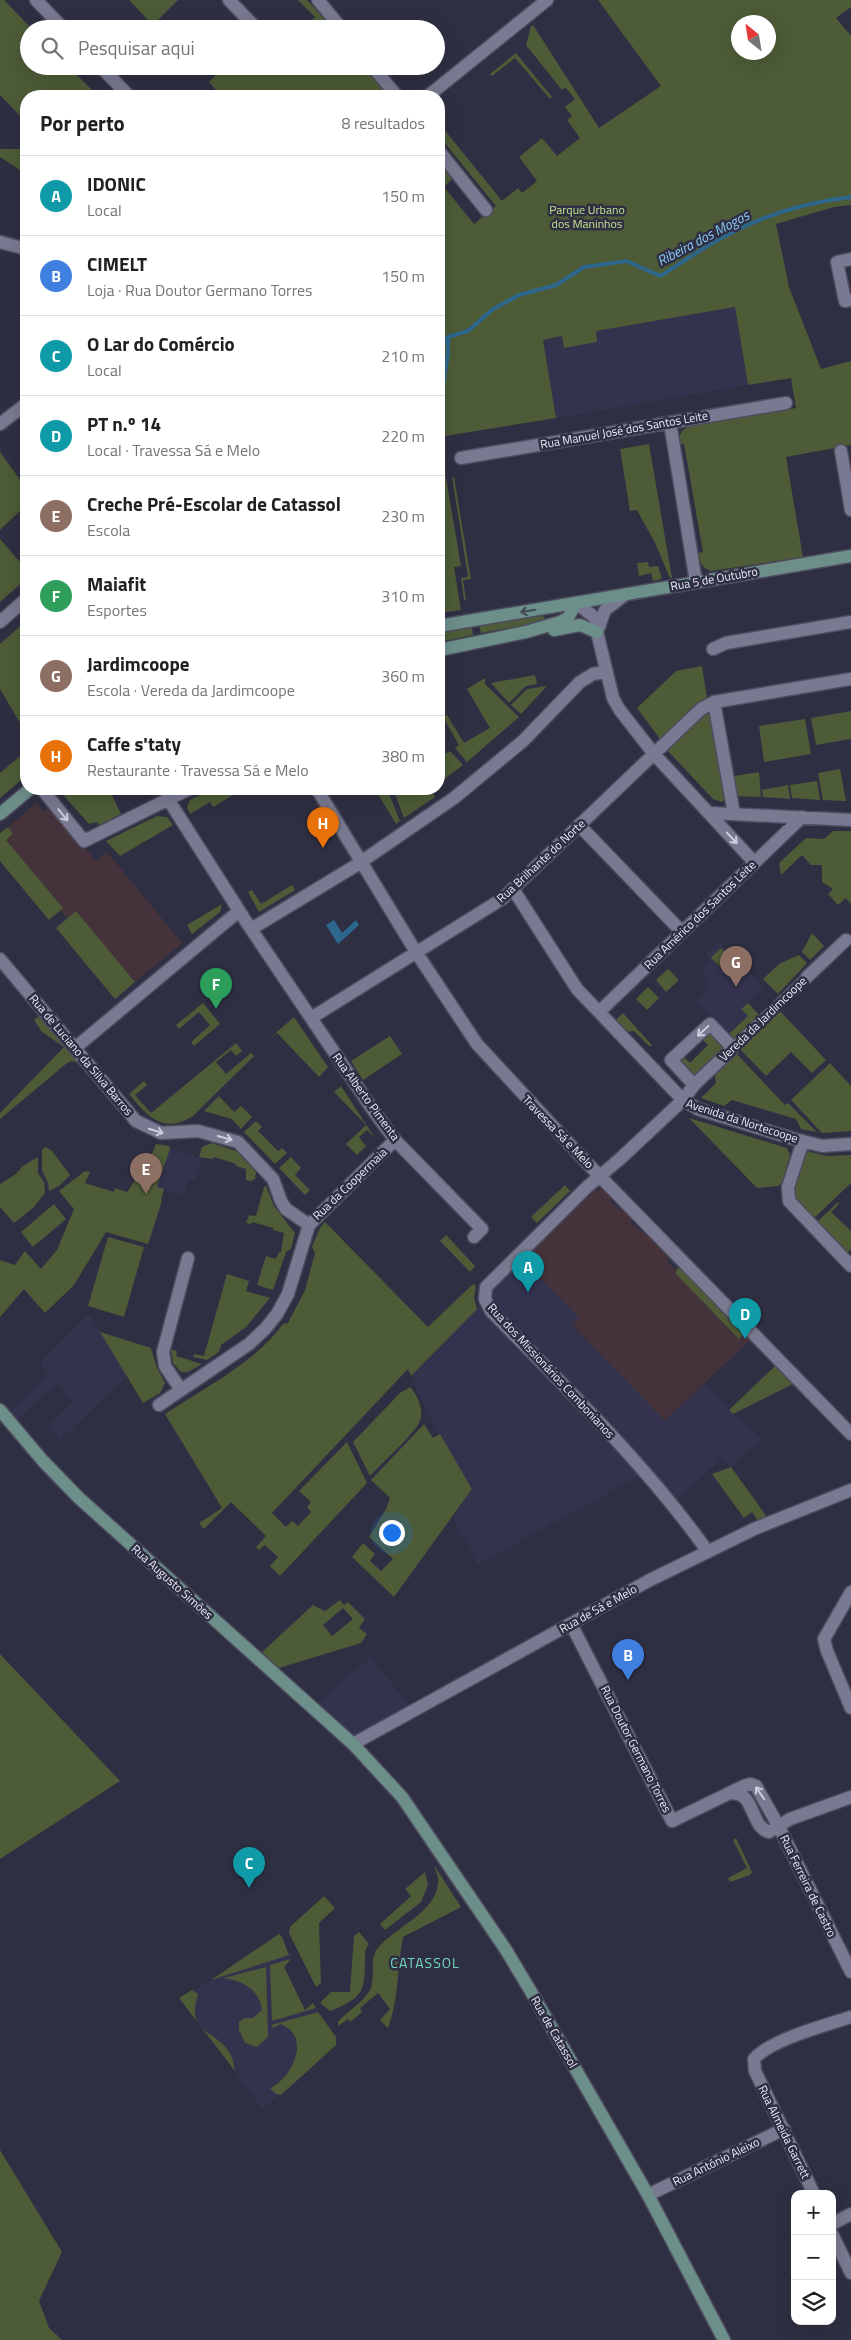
<!DOCTYPE html>
<html lang="pt">
<head>
<meta charset="utf-8">
<style>
	body { margin:0; font-family:"Titillium Web",sans-serif; background:#f6f6f6; color:#202124 }
	.controls { position:absolute; right:15px; bottom:15px; display:grid; overflow:hidden; border-radius:10px; box-shadow:0 5px 20px #0002 }
	.controls button { width:45px; height:45px; display:grid; place-items:center; padding:0; border:0; border-bottom:1px solid #e0e0e0; background:#fff; color:#202124; font:25px sans-serif }
	.compass { position:absolute; left:731px; top:15px; width:45px; height:45px; border-radius:50%; background:#fff; box-shadow:0 5px 20px #0002; rotate:330deg }
	.you { position:absolute; left:391px; top:1532px; width:18px; height:18px; margin:-12px; border:4px solid #fff; border-radius:50%; background:#1a73e8; box-shadow:0 0 0 8px #1a73e833 }
	.badge { display:grid; place-items:center; width:32px; height:32px; border-radius:50%; background:#1b7264; color:#fff; font-size:16px; font-weight:700 }
	.pin { position:absolute; translate:-50% -41px; filter:drop-shadow(0 1px 2px #0008) }
	.pin::after { content:''; position:absolute; top:26px; width:18px; height:15px; background:inherit; clip-path:polygon(0 0,100% 0,50% 100%) }
	.list { margin:0; padding:0; list-style:none }
	h2 { display:flex; justify-content:space-between; align-items:center; height:65px; margin:0; padding:0 20px; font-size:21px }
	h2 small { font-size:16px; font-weight:400; color:#757577 }
	.list li { display:grid; grid-template-columns:32px 1fr auto; gap:15px; align-items:center; box-sizing:border-box; height:80px; padding:0 20px; border-top:1px solid #e0e0e0 }
	.list b { display:block; font-size:19px; white-space:nowrap }
	.list p { margin:0; font-size:16px; white-space:nowrap; color:#757577 }
	.list em { font-size:16px; font-style:normal; color:#757577 }
	.icon { flex:none; width:28px; height:28px; fill:none; stroke:currentColor; stroke-width:2; stroke-linecap:round; stroke-linejoin:round }
	.map { position:relative; flex:none; width:851px; height:2340px; overflow:hidden }
	.search { position:absolute; background:#fff; box-shadow:0 5px 20px #0002; left:20px; top:20px; width:425px; height:55px; display:flex; align-items:center; gap:12px; box-sizing:border-box; padding:0 18px; border-radius:28px; color:#757577; font-size:19px }
	.panel { position:absolute; background:#fff; box-shadow:0 5px 20px #0002; left:20px; top:90px; width:425px; height:705px; border-radius:20px }
	.map>svg:first-child { display:block }
	.commercial { fill:#45333b }
	.built { fill:#34334e }
	.green { fill:#4d5b37; fill-rule:evenodd }
	.water { fill:#2e678d }
	.lines { fill:none; stroke-linecap:round; stroke-linejoin:round }
	.stream { stroke:#2e678d; stroke-width:4 }
	.pedestrian-casing { stroke:#4e4d5f; stroke-width:12 }
	.minor-casing { stroke:#4e4d5f; stroke-width:15 }
	.secondary-casing { stroke:#4e4d5f; stroke-width:15 }
	.pedestrian { stroke:#797991; stroke-width:10 }
	.minor { stroke:#797991; stroke-width:12 }
	.secondary { stroke:#6d8f8a; stroke-width:12 }
	.oneway { stroke:#3e4755 }
	.oneway2 { stroke:#cdcdde }
	.labels { text-anchor:middle; stroke-width:5; stroke-linejoin:round; paint-order:stroke }
	.park-label { font-size:12px; fill:#c3e38e; stroke:#2f2f43 }
	.street-label { font-size:12px; fill:#e9e9f7; stroke:#2f2f43 }
	.water-label { font-size:14px; font-style:italic; fill:#8ac9f7; stroke:#2f2f43 }
	.neighbourhood-label { font-size:14px; letter-spacing:1px; fill:#74d6bd; stroke:#2f2f43 }
</style>
</head>
<body>
<div class="map">
<svg width="851" height="2340" viewBox="0 0 851 2340">
	<rect width="100%" height="100%" fill="#2f2f43"/>
	<path class="commercial" d="M36,803L44,812L50,807L96,861L107,852L182,943L135,982L76,912L67,919L60,910L63,908L6,840L13,834L8,827Z
		M603,1189L611,1197L610,1201L619,1209L622,1208L632,1218L631,1222L640,1231H645L668,1255L667,1261L675,1269H681L750,1340L665,1421L572,1325L579,1318L523,1260L588,1197L596,1190Z"/>
	<path class="built" d="M776,300L789,378L556,418L543,340Z
		M719,941L764,988L741,1009L748,1016L728,1035L696,1001L710,987L705,982L709,978L701,970L711,960L706,954Z
		M161,1147L202,1158L195,1174L197,1175L196,1181L189,1179L184,1195L164,1190L153,1233L148,1244L106,1232Z
		M518,1255L579,1318L572,1325L665,1421L704,1384L739,1420L762,1438L731,1467L722,1458L674,1503L491,1310L488,1285Z
		M484,1301L643,1470L636,1478L478,1564L453,1518L472,1488L430,1418L411,1376Z
		M89,1314L127,1376L60,1440L47,1426L73,1402L57,1383L13,1424L6,1416L49,1374L40,1363Z
		M371,1658L413,1709L354,1743L316,1709L342,1680Z
		M279,1934L282,1937L291,1959L284,1967L305,2010L313,2003L336,2037V2045L262,2109L235,2071L179,1998L211,1980Z"/>
	<path class="green" d="M0,0H4L32,29H29V66H68L98,96H26V122L0,95Z
		M129,0H178L153,25Z
		M298,0H307L334,29H304L315,17Z
		M598,0H851V7L836,18L851,36V205L834,207L776,224L789,287L821,369L851,361V445L786,457L803,557L711,571C702,568 700,563 698,553L703,552L684,444H680C678,435 681,430 690,426L796,408L791,378L748,385L735,307L596,331L597,342L564,348L562,336L543,340L556,418L439,437L461,566L454,567L461,610L439,613V162L452,179L444,187L474,224L496,206L439,136V123L502,201L518,188L522,193L537,181L519,157L542,138L557,156L580,138L567,120L572,116L565,107L575,99L565,87L562,90L526,45L531,26L533,25L599,128L661,86ZM738,22H768V52H738Z
		M516,53L552,97L550,99L515,58L492,76L490,74Z
		M225,66H364L389,96H209L216,90L209,82Z
		M0,149H26V174L0,157Z
		M649,444L672,578H670L655,543L637,510L630,511L620,449Z
		M0,452L26,488V505L0,530Z
		M452,477H454L471,579L463,580L466,600H464L461,578L468,577Z
		M0,539L26,569V579L0,602Z
		M648,562L649,567L658,566L662,579L653,581L651,573L639,576L637,563Z
		M542,615L545,618L543,622L481,633L479,625Z
		M26,621V733L0,689V644Z
		M472,627L473,635L439,642V632Z
		M702,666L707,698L695,705L660,739L637,708L676,671Z
		M535,675L537,684L526,686L509,703L491,683Z
		M485,678V684L519,717L467,762L455,748L459,745L443,717L447,715L464,743L490,728L467,689Z
		M547,686L521,714L511,705L527,689Z
		M851,711V739L816,745L811,718Z
		M711,712L726,798L722,802L713,799L668,751L669,748L701,716Z
		M805,719L811,754L764,762L759,726Z
		M26,751V776L0,798V773Z
		M450,751L463,765L439,783V758Z
		M729,765H732L734,776L759,772L761,797L734,796Z
		M840,769L846,801L823,800L818,773Z
		M817,781L820,800L792,798L790,785Z
		M788,785L790,799L763,797L762,790Z
		M68,789H109L121,814L99,825L97,822L89,824L65,797L64,794Z
		M212,789H233L236,793L213,807L210,802L190,814L187,807L190,800Z
		M375,789H380L382,791L387,789L400,821L396,824Z
		M393,789H430L435,797L404,818Z
		M157,816L167,817L173,825L120,856L106,841Z
		M8,827L13,834L6,840L63,908L49,920L0,861V833Z
		M833,831H851V904L846,898L838,905L828,894L833,889L822,882V865H811L802,855L781,875L779,863L806,838L824,839Z
		M292,885L295,890L259,912L248,892L252,890L261,904Z
		M222,904L220,912L192,934L187,925Z
		M76,911L135,982L115,999L56,928Z
		M812,933L824,946L810,960L802,952Z
		M721,948L740,967L731,977L711,958Z
		M799,955L807,963L778,994L763,979L779,964Z
		M668,969L679,980L666,992L656,980Z
		M648,987L659,998L647,1010L636,999Z
		M203,1003L220,1024L194,1046L191,1042L210,1025L199,1012L179,1029L176,1025Z
		M748,1003L761,1017L734,1043L729,1034L748,1016L741,1009Z
		M778,1009L826,1060L812,1073L791,1052L766,1076L738,1047Z
		M623,1013L652,1045L650,1047L634,1031L627,1032L616,1020Z
		M39,1016L78,1063L72,1061L67,1063L0,1119V1113L64,1047L42,1032L34,1020Z
		M294,1017L328,1067L319,1077L277,1033L270,1038Z
		M712,1031L728,1049L694,1081L677,1063L684,1057L690,1063L708,1045L703,1040Z
		M390,1036L402,1054L363,1080L351,1061Z
		M236,1043L242,1051L236,1056L231,1050L216,1062L226,1074L251,1053L254,1056L193,1116C163,1135 147,1116 129,1094L144,1081L147,1085L135,1095L151,1113Z
		M734,1051L785,1105L788,1103L817,1132L801,1129L796,1119L732,1100L724,1106L701,1098L716,1083L714,1070Z
		M830,1063L851,1086V1131L822,1133L791,1100Z
		M341,1086L375,1138L367,1130L359,1137L366,1146L357,1155L346,1144L366,1125L334,1092Z
		M219,1096L234,1112L241,1106L252,1117L241,1129L232,1119L204,1111Z
		M689,1118L787,1148L790,1155L782,1183L778,1186L757,1188Z
		M256,1121L262,1127L258,1131L278,1151L282,1148L287,1153L275,1164L244,1132Z
		M212,1143L236,1151L256,1172L255,1179L251,1181L246,1180V1169L236,1166V1164L214,1157L213,1159L199,1157L202,1147Z
		M156,1144L169,1146L170,1149L157,1187L164,1189L161,1200L162,1201L148,1244L106,1232L74,1285L45,1313L24,1289L0,1317V1260L15,1265L25,1251L41,1269L57,1250L74,1209L59,1191L85,1171L90,1172L85,1183L114,1192L115,1188L127,1192L151,1156Z
		M46,1147L52,1151L70,1175L59,1186L49,1191L48,1183L42,1170V1149Z
		M806,1151L827,1156L851,1155V1183L812,1220L796,1202L793,1189Z
		M38,1157V1173L44,1182L45,1193L34,1207L14,1223L0,1207V1184L16,1174L23,1166Z
		M291,1157L301,1168L295,1175L310,1190L305,1195L279,1168Z
		M565,1185L570,1191L537,1223L531,1217Z
		M266,1186L274,1206L295,1233L291,1249L286,1252L273,1290L257,1285L266,1256L276,1259L279,1252H281L284,1233L273,1230V1228L252,1222L251,1224L246,1223L249,1215L256,1216L264,1187Z
		M838,1202L839,1204L831,1212L851,1231V1249L846,1254L816,1223Z
		M54,1204L66,1219L33,1247L21,1232Z
		M325,1222L428,1327L473,1284L476,1286L474,1298L477,1309L411,1376L408,1369L272,1513L286,1527L292,1521L298,1526L311,1512L307,1507L311,1502L299,1491L347,1442L367,1483L280,1576L270,1566L278,1557L265,1545L259,1550L256,1547L266,1536L231,1502L204,1529L199,1523L222,1508L165,1414C204,1388 256,1362 283,1324L288,1323L305,1290L315,1253L312,1247L320,1228Z
		M446,1235L475,1266L470,1272L440,1241Z
		M108,1237L144,1247L124,1317L88,1306Z
		M677,1268L681,1269L744,1334L739,1339L676,1274Z
		M227,1274L249,1281L246,1291L270,1298L246,1327L221,1345L219,1352L207,1360L193,1357L194,1354L204,1356Z
		M100,1332L151,1348L157,1368L165,1383L160,1393L143,1403Z
		M171,1349L177,1351L176,1356L202,1364L188,1372H181L173,1363Z
		M775,1366L793,1384L733,1414L729,1410Z
		M410,1387C418,1395 425,1412 419,1423C413,1435 381,1464 370,1476L353,1442L400,1393Z
		M424,1424L433,1438L440,1434L472,1489L394,1597L352,1557L363,1543L375,1554L370,1561L381,1571L393,1559L369,1537L386,1509L390,1498L371,1480Z
		M731,1467L767,1517L758,1521L752,1512L744,1518L712,1474Z
		M340,1600L344,1605L348,1602L365,1619L359,1628L367,1634L361,1643L279,1668L262,1652L313,1605L325,1611ZM343,1608L353,1619L332,1636L323,1625Z
		M0,1654L120,1781L0,1859Z
		M736,1838L752,1872L750,1875L730,1882L728,1878L747,1868L733,1840Z
		M434,1865L461,1907L403,1937C397,1967 399,2000 388,2028L380,2020L390,2009L378,1993L360,2008L362,2012L350,2022L348,2019L338,2026V2022C348,2010 362,2004 370,1990C376,1977 369,1960 377,1949C393,1928 436,1913 438,1883C439,1877 435,1870 434,1865Z
		M425,1872L428,1885L421,1902L385,1930L380,1924L411,1896L405,1889Z
		M324,1896L335,1908L319,1923L321,1983L316,1987L289,1933L290,1927Z
		M359,1932L369,1944C365,1949 365,1952 365,1958C365,1992 363,1998 330,2011L320,2003L331,1992H350L354,1936Z
		M279,1934L282,1937L289,1955L211,1980Z
		M291,1959L284,1967L305,2010L313,2003L316,2008L272,2021L270,1965Z
		M266,1967L268,2037L257,2047L245,2043L239,2030V2022L245,2018H253L262,2010C259,1989 243,1981 224,1978Z
		M192,1990L198,1994C185,2035 216,2028 231,2055C233,2060 234,2066 235,2071L179,1998Z
		M318,2012L336,2037V2045L281,2095L276,2094L270,2088C288,2081 307,2047 291,2031C289,2028 284,2026 281,2024L273,2028L271,2025Z
		M0,2150L62,2252L39,2301L49,2328L62,2340H0Z"/>
	<path class="water" d="M334,920L342,933L356,920L359,925L338,944L326,925Z"/>
	<g class="lines">
		<path class="stream" d="M439,348L448,337L468,331L493,309L519,295L556,285L584,267L627,261L660,276C683,262 705,246 729,234C767,214 809,202 851,197
			M439,414L448,353V337"/>
		<defs>
			<path id="pedestrian" d="M733,1048L807,977"/>
			<path id="minor" d="M36,0L64,29
				M229,0L257,29
				M318,0L342,29
				M100,66L129,96
				M372,66L397,96
				M428,96L547,0
				M439,151L486,210
				M0,242L26,249
				M851,259L837,262L845,301L851,300
				M670,423L696,582
				M0,424L26,404
				M841,451L851,510
				M461,458L786,403
				M626,594L605,610L597,632L613,698L619,709L654,754L754,862
				M576,603L593,616L600,625
				M0,622L26,599
				M713,649L726,643L851,622
				M714,702L734,814
				M42,789L84,841L189,789
				M317,789L416,952L477,1044L587,1163L851,1434
				M168,799L247,923L373,1110L395,1140L482,1229L474,1237
				M710,813L851,820
				M579,825L682,932
				M513,889L577,989L683,1100L694,1085L733,1048L710,1024L671,1060L694,1085
				M251,929L355,866L454,798L523,741L580,682L593,674L605,672
				M0,959L136,1121L161,1133L198,1131L238,1142L273,1179L281,1201L286,1209L309,1225
				M807,977L846,940
				M599,1012L802,817
				M311,1018L502,899L701,709L714,702L851,679
				M75,1048L239,911
				M803,1141L788,1187L789,1201L851,1266
				M181,1390L165,1366L163,1352L188,1258
				M159,1405L249,1344L265,1329L277,1314L288,1294L309,1225L395,1140
				M708,1552C645,1463 566,1388 491,1311L485,1299L486,1287L587,1187L621,1158L683,1100L698,1109L794,1139L822,1146L851,1144
				M851,1592L824,1639L827,1651L851,1708
				M571,1624L672,1821L744,1786L750,1784L756,1786L779,1827L851,1972
				M353,1744L650,1580L754,1529L851,1490
				M727,1794C756,1787 749,1827 769,1832L790,1819L851,1797
				M814,2194L755,2071L754,2059C770,2040 826,2025 851,2017
				M648,2195L784,2129
				M832,2224L851,2214
				M832,2234L851,2273"/>
			<path id="secondary" d="M439,626L851,556
				M554,630L580,625L597,632
				M439,650L526,632L560,622L568,618L576,603
				M0,814L30,789
				M0,1410L43,1461L79,1498L353,1744L402,1797L506,1950L530,1990L648,2195L724,2340"/>
		</defs>
		<use href="#pedestrian" class="pedestrian-casing"/>
		<use href="#minor" class="minor-casing"/>
		<use href="#secondary" class="secondary-casing"/>
		<use href="#pedestrian" class="pedestrian"/>
		<use href="#minor" class="minor"/>
		<use href="#secondary" class="secondary"/>
	</g>
	<defs><path id="oneway-shaft" d="M-6 0H5M1.5-3L5.5 0L1.5 3" fill="none" stroke-width="1.6" stroke-linecap="round" stroke-linejoin="round" transform="scale(1.25)"/></defs>
	<use class="oneway" href="#oneway-shaft" transform="translate(528 611) rotate(170)"/>
	<g class="oneway2">
		<use href="#oneway-shaft" transform="translate(63 815) rotate(51)"/>
		<use href="#oneway-shaft" transform="translate(732 838) rotate(46)"/>
		<use href="#oneway-shaft" transform="translate(703 1031) rotate(137)"/>
		<use href="#oneway-shaft" transform="translate(156 1131) rotate(17)"/>
		<use href="#oneway-shaft" transform="translate(225 1138) rotate(16)"/>
		<use href="#oneway-shaft" transform="translate(760 1793) rotate(-124)"/>
	</g>
	<g class="labels">
		<g class="park-label">
			<text x="587" y="214">Parque Urbano<tspan x="587" dy="14">dos Maninhos</tspan></text>
		</g>
		<g class="street-label">
			<text transform="translate(624 430) rotate(-10)" y="4">Rua Manuel José dos Santos Leite</text>
			<text transform="translate(714 579) rotate(-10)" y="4">Rua 5 de Outubro</text>
			<text transform="translate(541 861) rotate(-43)" y="4">Rua Brilhante do Norte</text>
			<text transform="translate(700 915) rotate(-44)" y="4">Rua Américo dos Santos Leite</text>
			<text transform="translate(763 1019) rotate(-44)" y="4">Vereda da Jardimcoope</text>
			<text transform="translate(81 1055) rotate(50)" y="4">Rua de Luciano da Silva Barros</text>
			<text transform="translate(366 1097) rotate(54)" y="4">Rua Alberto Pimenta</text>
			<text transform="translate(742 1121) rotate(18)" y="4">Avenida da Nortecoope</text>
			<text transform="translate(558 1132) rotate(46)" y="4">Travessa Sá e Melo</text>
			<text transform="translate(350 1184) rotate(-44)" y="4">Rua da Coopermaia</text>
			<text transform="translate(551 1371) rotate(47)" y="4">Rua dos Missionários Combonianos</text>
			<text transform="translate(172 1582) rotate(42)" y="4">Rua Augusto Simões</text>
			<text transform="translate(598 1609) rotate(-29)" y="4">Rua de Sá e Melo</text>
			<text transform="translate(636 1749) rotate(63)" y="4">Rua Doutor Germano Torres</text>
			<text transform="translate(808 1886) rotate(64)" y="4">Rua Ferreira de Castro</text>
			<text transform="translate(554 2032) rotate(60)" y="4">Rua de Catassol</text>
			<text transform="translate(784 2132) rotate(64)" y="4">Rua Almeida Garrett</text>
			<text transform="translate(716 2162) rotate(-26)" y="4">Rua António Aleixo</text>
		</g>
		<g class="water-label">
			<text transform="translate(703 238) rotate(-28)" y="5">Ribeira dos Mogos</text>
		</g>
		<g class="neighbourhood-label">
			<text x="425" y="1968">CATASSOL</text>
		</g>
	</g>
</svg>
<div class="controls">
<button>+</button>
<button>−</button>
<button><svg class="icon" aria-label="layers" viewBox="0 0 24 24"><path d="M12 4l9 5-9 5-9-5zM3 14l9 5 9-5"/></svg></button>
</div>
<svg class="compass" viewBox="-18 -18 36 36"><path d="M0-13l5 13h-10z" fill="#e53935"/><path d="M0 13l5-13h-10z" fill="#757577"/></svg>
<div class="you"></div>
<div class="pin badge" style="left:528px;top:1292px;background:#0f9aa8">A</div>
<div class="pin badge" style="left:628px;top:1680px;background:#3f7fe0">B</div>
<div class="pin badge" style="left:249px;top:1888px;background:#0f9aa8">C</div>
<div class="pin badge" style="left:745px;top:1339px;background:#0f9aa8">D</div>
<div class="pin badge" style="left:146px;top:1194px;background:#8d6e63">E</div>
<div class="pin badge" style="left:216px;top:1009px;background:#2e9e5b">F</div>
<div class="pin badge" style="left:736px;top:987px;background:#8d6e63">G</div>
<div class="pin badge" style="left:323px;top:848px;background:#e8710a">H</div>
<div class="search"><svg class="icon" aria-label="search" viewBox="0 0 24 24"><circle cx="10" cy="10" r="6"/><path d="M15 15l6 6"/></svg>Pesquisar aqui</div>
<section class="panel">
<h2>Por perto<small>8 resultados</small></h2>
<ul class="list">
<li><span class="badge" style="background:#0f9aa8">A</span><div><b>IDONIC</b><p>Local</p></div><em>150 m</em></li>
<li><span class="badge" style="background:#3f7fe0">B</span><div><b>CIMELT</b><p>Loja · Rua Doutor Germano Torres</p></div><em>150 m</em></li>
<li><span class="badge" style="background:#0f9aa8">C</span><div><b>O Lar do Comércio</b><p>Local</p></div><em>210 m</em></li>
<li><span class="badge" style="background:#0f9aa8">D</span><div><b>PT n.º 14</b><p>Local · Travessa Sá e Melo</p></div><em>220 m</em></li>
<li><span class="badge" style="background:#8d6e63">E</span><div><b>Creche Pré-Escolar de Catassol</b><p>Escola</p></div><em>230 m</em></li>
<li><span class="badge" style="background:#2e9e5b">F</span><div><b>Maiafit</b><p>Esportes</p></div><em>310 m</em></li>
<li><span class="badge" style="background:#8d6e63">G</span><div><b>Jardimcoope</b><p>Escola · Vereda da Jardimcoope</p></div><em>360 m</em></li>
<li><span class="badge" style="background:#e8710a">H</span><div><b>Caffe s'taty</b><p>Restaurante · Travessa Sá e Melo</p></div><em>380 m</em></li>
</ul>
</section>
</div>
</body>
</html>
